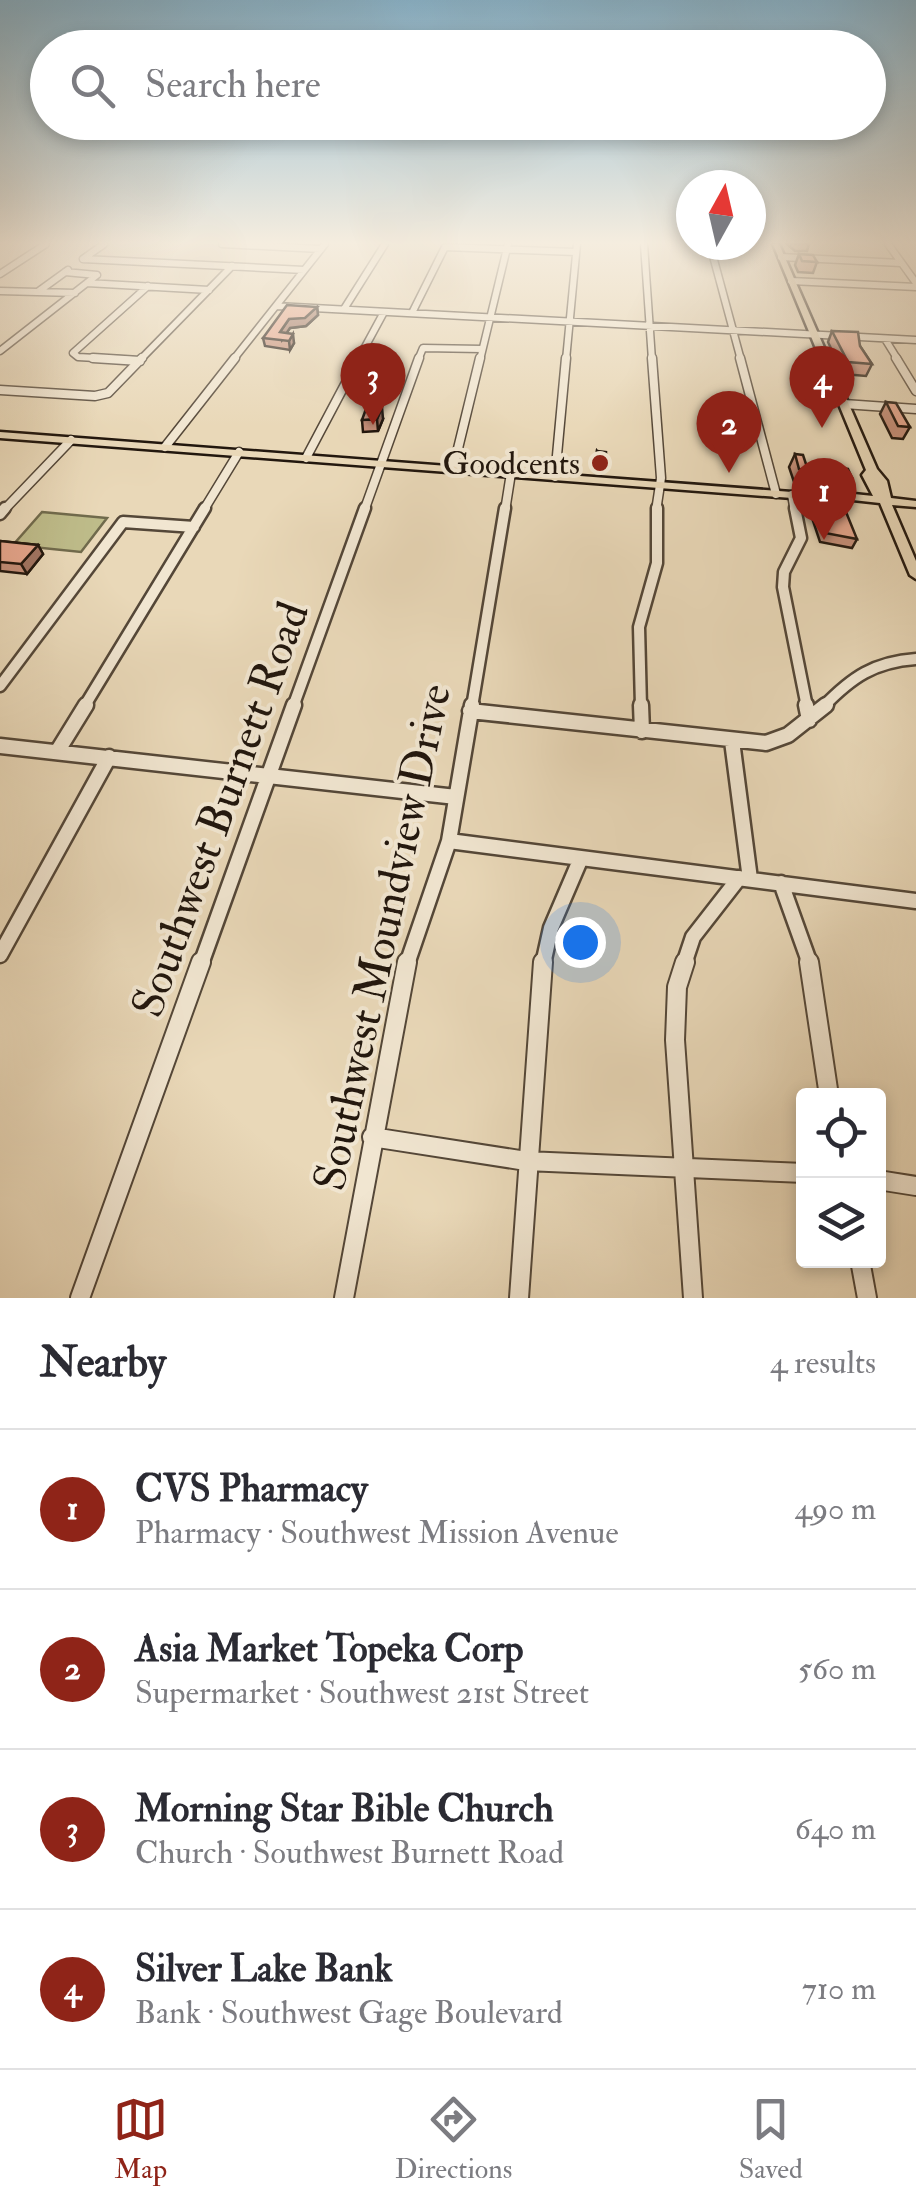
<!DOCTYPE html>
<html lang="en">
<head>
<meta charset="utf-8">
<style>
	body { margin:0; font-family:"IM FELL Double Pica",serif; background:#f7f7f7; color:#2b2b33 }
	.controls { position:absolute; right:30px; bottom:30px; display:grid; overflow:hidden; border-radius:10px; box-shadow:0 5px 15px #0003 }
	.controls button { width:90px; height:90px; display:grid; place-items:center; padding:0; border:0; border-bottom:2px solid #e1e1e2; background:#fff; color:#2b2b33; font:50px sans-serif }
	.compass { position:absolute; left:676px; top:170px; width:90px; height:90px; border-radius:50%; background:#fff; box-shadow:0 5px 15px #0003; rotate:8deg }
	.you { position:absolute; left:580px; top:942px; width:35px; height:35px; margin:-25px; border:8px solid #fff; border-radius:50%; background:#1a73e8; box-shadow:0 0 0 15px #1a73e833 }
	.badge { display:grid; place-items:center; width:65px; height:65px; border-radius:50%; background:#8f2418; color:#fff; font-size:32px; font-weight:700 }
	.pin { position:absolute; translate:-50% -82px; filter:drop-shadow(0 2px 5px #0008) }
	.pin::after { content:''; position:absolute; top:52px; width:35px; height:30px; background:inherit; clip-path:polygon(0 0,100% 0,50% 100%) }
	.list { margin:0; padding:0; list-style:none }
	h2 { display:flex; justify-content:space-between; align-items:center; height:130px; margin:0; padding:0 40px; font-size:42px }
	h2 small { font-size:32px; font-weight:400; color:#7c7c81 }
	.list li { display:grid; grid-template-columns:65px 1fr auto; gap:30px; align-items:center; box-sizing:border-box; height:160px; padding:0 40px; border-top:2px solid #e1e1e2 }
	.list b { display:block; font-size:38px; white-space:nowrap }
	.list p { margin:0; font-size:32px; white-space:nowrap; color:#7c7c81 }
	.list em { font-size:32px; font-style:normal; color:#7c7c81 }
	.icon { flex:none; width:55px; height:55px; fill:none; stroke:currentColor; stroke-width:2; stroke-linecap:round; stroke-linejoin:round }
	.map { position:relative; flex:none; width:916px; height:1298px; overflow:hidden }
	.search { position:absolute; background:#fff; box-shadow:0 5px 15px #0003; left:30px; right:30px; top:30px; height:110px; display:flex; align-items:center; gap:25px; box-sizing:border-box; padding:0 35px; border-radius:55px; color:#7c7c81; font-size:38px }
	.sheet { height:770px; background:#fff }
	nav { display:flex; justify-content:space-around; align-items:center; box-sizing:border-box; height:140px; border-top:2px solid #e1e1e2; background:#fff; font-size:28px; color:#7c7c81 }
	nav a { display:grid; justify-items:center; gap:5px }
	nav .on { color:#8f2418 }
	.map>svg:first-child { display:block }
	.green { fill:#bebc8a; stroke:#706a4c; stroke-width:2.5 }
	.lines { fill:none; stroke-linecap:round; stroke-linejoin:round }
	.minor-far4-casing { stroke:#544738; stroke-width:9 }
	.minor-far3-casing { stroke:#544738; stroke-width:11 }
	.minor-far2-casing { stroke:#544738; stroke-width:15 }
	.minor-far1-casing { stroke:#544738; stroke-width:19 }
	.minor-casing { stroke:#544738; stroke-width:22 }
	.major-casing { stroke:#22170e; stroke-width:5 }
	.minor-far4 { stroke:#f1e6d1; stroke-width:6 }
	.minor-far3 { stroke:#f1e6d1; stroke-width:8 }
	.minor-far2 { stroke:#f1e6d1; stroke-width:10 }
	.minor-far1 { stroke:#f1e6d1; stroke-width:14 }
	.minor { stroke:#f1e6d1; stroke-width:18 }
	.major { fill:#e9d8b8; fill-rule:evenodd }
	.wall { fill:#c7907a; stroke:#22170e; stroke-width:2.5 }
	.shaded-wall { fill:#a27563; stroke:#22170e; stroke-width:2.5 }
	.building { fill:#e7a78e; stroke:#22170e; stroke-width:2.5 }
	.poi-dot { fill:#8f2418; stroke:#f1e6d1; stroke-width:4 }
	.labels { text-anchor:middle; stroke-width:8; stroke-linejoin:round; paint-order:stroke }
	.far-poi-label { font-size:32px; fill:#22170e; stroke:#f1e6d1; text-anchor:end }
	.near-street-label { font-size:45px; fill:#22170e; stroke:#f1e6d1 }
</style>
</head>
<body>
<div class="map">
<svg width="916" height="1298" viewBox="0 0 916 1298">
	<rect width="100%" height="100%" fill="#e9d8b8"/>
	<filter id="stains"><feTurbulence type="fractalNoise" baseFrequency=".002" numOctaves="4"/><feColorMatrix values="0 0 0 0 .2 0 0 0 0 .09 0 0 0 0 .02 0 0 0 .5 -.17"/></filter>
	<radialGradient id="worn" r=".72"><stop offset=".6" stop-color="#630" stop-opacity="0"/><stop offset="1" stop-color="#630" stop-opacity=".3"/></radialGradient>
	<path class="green" d="M42,512L107,518L81,552L13,545Z"/>
	<g class="lines">
		<defs>
			<path id="minor-far4" d="M222,244L321,249
				M644,244L652,360
				M888,244L916,283
				M710,245L741,360
				M781,257L901,263
				M83,259L304,270
				M83,259L104,244
				M0,274L46,244
				M791,281L916,287
				M87,283L209,290
				M0,291L75,293
				M39,291L68,270
				M276,306L916,340
				M344,309L385,244
				M412,313L445,247L576,252
				M885,339L898,360
				M0,351L97,275L65,272
				M132,360L78,357L73,353L148,286
				M140,360L232,266
				M233,360L325,244
				M358,360L384,312
				M418,360L423,348L482,349
				M480,360L508,244
				M566,360L577,244"/>
			<path id="minor-far3" d="M93,358L140,361
				M652,358L661,478L656,511
				M740,358L776,494
				M896,358L916,391
				M0,390L95,396L108,393L142,358
				M844,404L916,409
				M165,447L235,358
				M306,458L359,358
				M453,469L480,358
				M555,477L566,358
				M792,495L795,511
				M3,511L71,440
				M203,511L239,452
				M364,511L419,358
				M505,511L511,473"/>
			<path id="minor-far2" d="M795,508L801,538L784,572L783,587L807,707
				M0,514L5,508
				M0,686L123,522L194,527
				M84,707L205,508
				M293,707L365,508
				M472,707L505,508
				M641,707L639,627L657,563V508
				M823,707C852,677 874,662 916,659"/>
			<path id="minor-far1" d="M641,705L642,731
				M806,705L809,720
				M470,711L766,743L788,735L826,705
				M732,741L750,879
				M0,746L456,797
				M57,752L86,705
				M449,841L916,901
				M781,883L810,964
				M0,955L109,757
				M201,964L294,705
				M407,964L449,841L472,705
				M543,964L551,928L581,858
				M684,964L693,937L739,878"/>
			<path id="minor" d="M685,962L677,987L675,1040L693,1298
				M809,962L829,1096
				M372,1137L526,1161L804,1173
				M878,1180L916,1186
				M860,1260L867,1298
				M80,1298L201,962
				M344,1298L407,962
				M519,1298L543,962"/>
			<path id="major" d="M773,244H779L877,469L887,481L891,498L916,501V507L892,505L916,561V579L910,575L880,503L816,496L792,498L0,438V432L792,492L816,490L873,496L862,475L866,470Z"/>
		</defs>
		<use href="#minor-far4" class="minor-far4-casing"/>
		<use href="#minor-far3" class="minor-far3-casing"/>
		<use href="#minor-far2" class="minor-far2-casing"/>
		<use href="#minor-far1" class="minor-far1-casing"/>
		<use href="#minor" class="minor-casing"/>
		<use href="#major" class="major-casing"/>
		<use href="#minor-far4" class="minor-far4"/>
		<use href="#minor-far3" class="minor-far3"/>
		<use href="#minor-far2" class="minor-far2"/>
		<use href="#minor-far1" class="minor-far1"/>
		<use href="#minor" class="minor"/>
		<use href="#major" class="major"/>
	</g>
	<path class="wall" d="M787,244H809L807,251H795Z
		M799,254L817,262L813,273L798,272L795,265Z
		M317,307L318,315L306,326L290,328L286,333L294,343L290,350L265,346L263,338Z
		M832,331L860,346L872,364L866,376L843,374L828,342Z
		M886,402L910,427L903,439L892,438L880,414Z
		M383,419L378,431L363,432L362,420Z
		M597,451L606,463L605,469H595Z
		M795,454L808,470L803,482H794L789,467Z
		M838,468L852,478L848,485L838,484L835,474Z
		M817,509L857,539L852,548L820,542L812,518Z
		M0,541L38,545L43,554L27,574L0,571Z"/>
	<path class="shaded-wall" d="M317,307L318,315L306,326L290,328L282,340L280,332L289,319Z
		M293,334L294,343L290,350L289,341Z
		M382,407L383,419L378,431L377,419Z
		M38,545L43,554L27,574L21,564Z"/>
	<path class="building" d="M799,254L813,255L817,262L802,261Z
		M287,305L317,307L305,318L289,319L280,332L293,334L289,341L263,338Z
		M832,331L858,332L860,346L872,364L848,362Z
		M886,402L896,403L910,427L898,426Z
		M367,406L382,407L377,419L362,420Z
		M597,451L606,452V463L597,462Z
		M795,454L803,455L808,470L799,469Z
		M838,468L848,469L852,478H841Z
		M817,509L846,512L857,539L825,533Z
		M0,541L38,545L21,564L0,562Z"/>
	<linearGradient id="sky" x2="0" y2="1"><stop stop-color="#88b6d0"/><stop offset="0.57" stop-color="#f5eddf"/><stop offset="1" stop-color="#f5eddf" stop-opacity="0"/></linearGradient>
	<rect width="916" height="426" fill="url(#sky)"/>
	<circle class="poi-dot" cx="600" cy="463" r="10"/>
	<g class="labels">
		<g class="far-poi-label">
			<text x="580" y="474">Goodcents</text>
		</g>
		<g class="near-street-label">
			<text transform="translate(219 809) rotate(-70)" y="16">Southwest Burnett Road</text>
			<text transform="translate(381 937) rotate(-78)" y="16">Southwest Moundview Drive</text>
		</g>
	</g>
	<rect width="100%" height="100%" filter="url(#stains)"/>
	<rect width="100%" height="100%" fill="url(#worn)"/>
</svg>
<div class="controls">
<button><svg class="icon" aria-label="locate" viewBox="0 0 24 24"><circle cx="12" cy="12" r="6"/><path d="M12 2v4M12 18v4M2 12h4M18 12h4"/></svg></button>
<button><svg class="icon" aria-label="layers" viewBox="0 0 24 24"><path d="M12 4l9 5-9 5-9-5zM3 14l9 5 9-5"/></svg></button>
</div>
<svg class="compass" viewBox="-18 -18 36 36"><path d="M0-13l5 13h-10z" fill="#e53935"/><path d="M0 13l5-13h-10z" fill="#7c7c81"/></svg>
<div class="you"></div>
<div class="pin badge" style="left:824px;top:540px">1</div>
<div class="pin badge" style="left:729px;top:473px">2</div>
<div class="pin badge" style="left:373px;top:425px">3</div>
<div class="pin badge" style="left:822px;top:428px">4</div>
<div class="search"><svg class="icon" aria-label="search" viewBox="0 0 24 24"><circle cx="10" cy="10" r="6"/><path d="M15 15l6 6"/></svg>Search here</div>
</div>
<section class="sheet">
<h2>Nearby<small>4 results</small></h2>
<ul class="list">
<li><span class="badge">1</span><div><b>CVS Pharmacy</b><p>Pharmacy · Southwest Mission Avenue</p></div><em>490 m</em></li>
<li><span class="badge">2</span><div><b>Asia Market Topeka Corp</b><p>Supermarket · Southwest 21st Street</p></div><em>560 m</em></li>
<li><span class="badge">3</span><div><b>Morning Star Bible Church</b><p>Church · Southwest Burnett Road</p></div><em>640 m</em></li>
<li><span class="badge">4</span><div><b>Silver Lake Bank</b><p>Bank · Southwest Gage Boulevard</p></div><em>710 m</em></li>
</ul>
</section>
<nav>
<a class="on"><svg class="icon" aria-label="map" viewBox="0 0 24 24"><path d="M3 6l6-2 6 2 6-2v14l-6 2-6-2-6 2zM9 4v14M15 6v14"/></svg>Map</a>
<a><svg class="icon" aria-label="directions" viewBox="0 0 24 24"><path d="M12 3l9 9-9 9-9-9zM9 14v-3h6M13 9l2 2-2 2"/></svg>Directions</a>
<a><svg class="icon" aria-label="saved" viewBox="0 0 24 24"><path d="M7 4h10v16l-5-4-5 4z"/></svg>Saved</a>
</nav>
</body>
</html>
